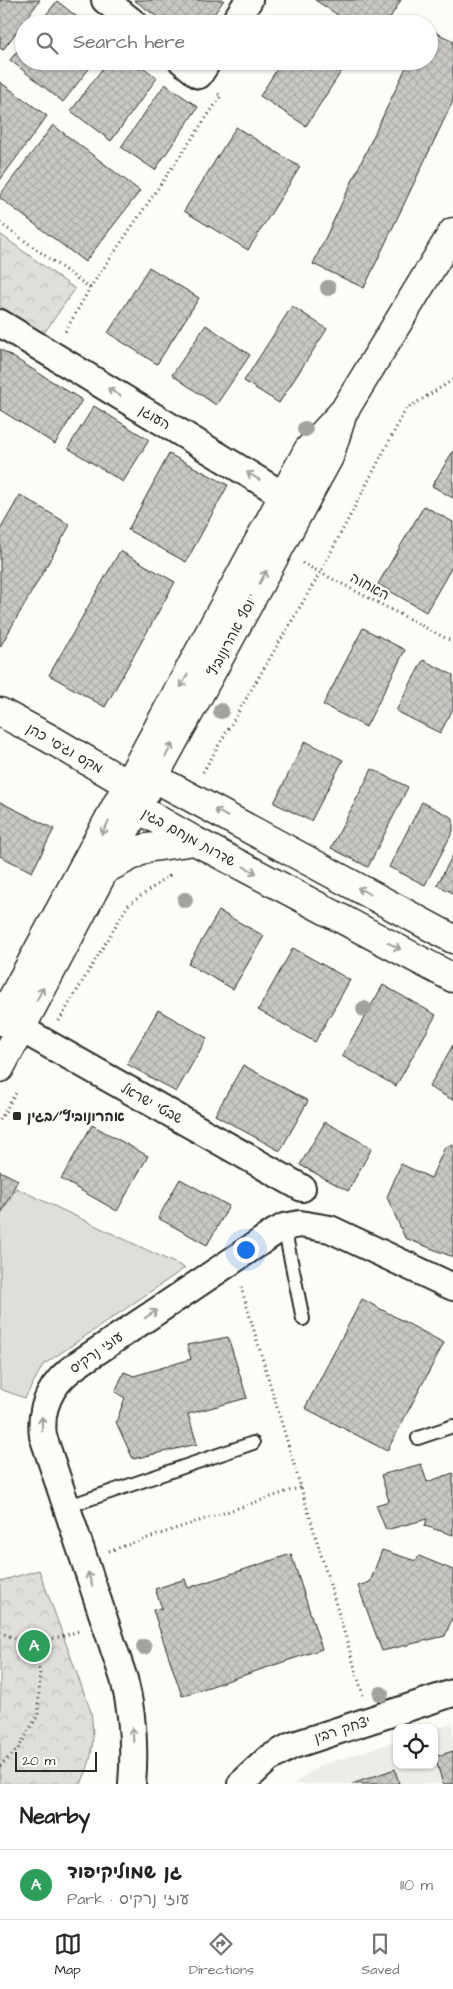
<!DOCTYPE html>
<html lang="en">
<head>
<meta charset="utf-8">
<style>
	body { margin:0; font-family:"Architects Daughter","Playpen Sans Hebrew",sans-serif; background:#f6f6f6; color:#222 }
	.controls { position:absolute; right:15px; bottom:15px; display:grid; overflow:hidden; border-radius:10px; box-shadow:0 1px 4px #0004 }
	.controls button { width:45px; height:45px; display:grid; place-items:center; padding:0; border:0; border-bottom:1px solid #e0e0e0; background:#fff; color:#222; font:25px sans-serif }
	.scale { position:absolute; left:15px; bottom:12px; width:82px; box-sizing:border-box; padding-left:5px; border:2px solid #2b2b2b; border-top:0; font-size:14px; line-height:18px; white-space:nowrap; color:#2b2b2b; -webkit-text-stroke:4px #fdfcf7; paint-order:stroke }
	.you { position:absolute; left:245px; top:1249px; width:18px; height:18px; margin:-12px; border:4px solid #fff; border-radius:50%; background:#1a73e8; box-shadow:0 0 0 8px #1a73e833 }
	.badge { display:grid; place-items:center; width:32px; height:32px; border-radius:50%; background:#2b2b2b; color:#fff; font-size:16px; font-weight:700 }
	.pin { position:absolute; translate:-50% -50%; border:2px solid #fff; box-shadow:0 1px 5px #0006 }
	.list { margin:0; padding:0; list-style:none }
	h2 { display:flex; justify-content:space-between; align-items:center; height:65px; margin:0; padding:0 20px; font-size:21px }
	h2 small { font-size:16px; font-weight:400; color:#767676 }
	.list li { display:grid; grid-template-columns:32px 1fr auto; gap:15px; align-items:center; box-sizing:border-box; height:70px; padding:0 20px; border-top:1px solid #e0e0e0 }
	.list b { display:block; font-size:19px; white-space:nowrap }
	.list p { margin:0; font-size:16px; white-space:nowrap; color:#767676 }
	.list em { font-size:16px; font-style:normal; color:#767676 }
	.icon { flex:none; width:28px; height:28px; fill:none; stroke:currentColor; stroke-width:2; stroke-linecap:round; stroke-linejoin:round }
	.map { position:relative; flex:none; width:453px; height:1784px; overflow:hidden }
	.search { position:absolute; background:#fff; box-shadow:0 1px 4px #0004; left:15px; right:15px; top:15px; height:55px; display:flex; align-items:center; gap:12px; box-sizing:border-box; padding:0 18px; border-radius:28px; color:#767676; font-size:19px }
	.sheet { height:135px; background:#fff }
	nav { display:flex; justify-content:space-around; align-items:center; box-sizing:border-box; height:70px; border-top:1px solid #e0e0e0; background:#fff; font-size:14px; color:#767676 }
	nav a { display:grid; justify-items:center; gap:2px }
	nav .on { color:#2b2b2b }
	.map>svg:first-child { display:block }
	.built { fill:#edece8 }
	.grass { fill:#dfdeda; stroke:#858482 }
	.forest { fill:url(#forest-crowns); stroke:#858482 }
	.building { fill:url(#building-cross-hatch); stroke:#2b2b2b }
	.lines { fill:none; stroke-linecap:round; stroke-linejoin:round }
	.lane-casing { stroke:#2b2b2b; stroke-width:16 }
	.street-casing { stroke:#2b2b2b; stroke-width:30 }
	.secondary-casing { stroke:#2b2b2b; stroke-width:31 }
	.path { stroke:#2b2b2b; stroke-width:3; stroke-dasharray:1 4; stroke-linecap:butt }
	.lane { stroke:#fdfcf7; stroke-width:12 }
	.street { stroke:#fdfcf7; stroke-width:26 }
	.secondary { stroke:#fdfcf7; stroke-width:28 }
	.tree { fill:#a2a29f }
	.oneway { stroke:#9e9e9b }
	.poi-dot { fill:#2b2b2b; stroke:#fdfcf7; stroke-width:2 }
	.labels { text-anchor:middle; stroke-width:5; stroke-linejoin:round; paint-order:stroke }
	.street-label { font-size:14px; fill:#2b2b2b; stroke:#fdfcf7 }
	.poi-label { font-size:14px; font-weight:bold; fill:#2b2b2b; stroke:#fdfcf7; text-anchor:start }
</style>
</head>
<body>
<div class="map">
<svg width="453" height="1784" viewBox="0 0 453 1784">
	<defs>
		<pattern id="forest-crowns" width="20" height="18" patternUnits="userSpaceOnUse" patternTransform="scale(1.25)"><rect width="20" height="18" fill="#dfdeda"/><path d="M2 6a3 3 0 1 1 6 0M12 15a3 3 0 1 1 6 0" fill="none" stroke="#c0bfbb"/></pattern>
		<pattern id="building-cross-hatch" width="8" height="8" patternUnits="userSpaceOnUse" patternTransform="scale(1.25)"><rect width="8" height="8" fill="#c9c8c4"/><path d="M0 0l8 8M0 8l8-8" fill="none" stroke="#adaca9"/></pattern>
	</defs>
	<rect width="100%" height="100%" fill="#fdfcf7"/>
	<filter id="ink" filterUnits="userSpaceOnUse"><feTurbulence type="fractalNoise" baseFrequency=".02" numOctaves="2"/><feDisplacementMap in="SourceGraphic" scale="10" xChannelSelector="R" yChannelSelector="G"/><feConvolveMatrix kernelMatrix="1 2 1 2 8 2 1 2 1" color-interpolation-filters="sRGB"/></filter>
	<g filter="url(#ink)">
		<path class="built" d="M453,1723V1784H293L321,1765L397,1741V1765H434V1729Z"/>
		<path class="grass" d="M16,1188L185,1268L43,1365L25,1398L0,1389V1216Z"/>
		<path class="forest" d="M0,234L75,289L44,333L0,306Z
			M39,1570L91,1712C95,1741 93,1758 81,1784H0V1581Z"/>
		<path class="building" d="M0,0H40L3,50L0,48Z
			M134,0H224L207,24H167Z
			M315,0H401L386,24H352Z
			M57,1L86,24H39Z
			M429,29L453,41V101L364,288L313,264L409,61H429Z
			M24,43V61H95L63,102L10,60Z
			M108,61H135L157,78L111,141L71,111Z
			M282,61H348L306,126L260,96Z
			M0,82L47,116L0,180Z
			M165,84L198,107L155,170L121,147Z
			M53,125L140,191L85,262L0,198V195Z
			M236,127L300,167L248,250L184,211Z
			M149,267L199,298L157,364L108,333Z
			M292,306L327,329L279,403L244,381Z
			M206,325L250,355L216,405L172,375Z
			M0,349L82,400L55,444L0,410Z
			M94,406L149,440L123,482L68,448Z
			M453,451V498L432,486Z
			M169,454L228,485L186,562L128,530Z
			M20,495L70,525L0,647V530Z
			M424,506L453,522V565L426,612L378,584Z
			M120,551L175,582L105,707L49,675Z
			M363,628L405,650L366,727L323,705Z
			M423,660L453,675V709L440,733L396,711Z
			M305,741L343,760L311,821L274,803Z
			M372,769L408,787L368,867L331,848Z
			M0,802L54,829L32,872L0,856Z
			M422,802L453,818V831L425,885L389,867Z
			M453,855V893L437,885Z
			M219,911L264,936L233,989L188,964Z
			M293,948L350,980L315,1042L258,1010Z
			M383,985L436,1015L396,1086L342,1056Z
			M158,1010L207,1038L176,1092L127,1064Z
			M453,1045V1100L429,1087Z
			M243,1065L308,1101L280,1151L215,1115Z
			M325,1122L372,1148L348,1191L300,1165Z
			M92,1125L148,1156L117,1211L61,1179Z
			M453,1145V1257L405,1238L387,1197L401,1164L431,1178L445,1147Z
			M0,1171L18,1180L0,1215Z
			M180,1179L229,1206L207,1245L158,1218Z
			M362,1299L444,1343L387,1451L305,1408Z
			M228,1337L247,1398L188,1414L197,1444L133,1459L116,1422L125,1398L115,1392L124,1372L134,1376L191,1359L187,1345Z
			M421,1464L427,1482L453,1473V1535L425,1526L427,1519L386,1530L376,1505L389,1501L381,1475Z
			M382,1550L416,1561L419,1556L453,1570V1616L445,1636L382,1651L358,1586L370,1582Z
			M291,1554L322,1649L182,1696L153,1610L162,1608L155,1589L185,1579L188,1588Z
			M453,1751V1784H443L435,1757Z
			M395,1769L399,1784H352Z"/>
		<g class="lines">
			<defs>
				<path id="lane" d="M284,1227L303,1319
					M418,1438L453,1426
					M66,1507L253,1443"/>
				<path id="street" d="M105,0L135,24
					M233,24L249,0
					M182,61L199,75L208,61
					M0,323L283,495L290,516
					M2,1018L302,1188
					M132,1784C135,1749 133,1714 124,1679L43,1436C39,1405 53,1381 78,1364L275,1232L284,1227L300,1224L330,1229L453,1287
					M241,1784L268,1759L291,1746L453,1693"/>
				<path id="secondary" d="M0,712L47,737L129,785
					M138,782L155,778L453,939
					M131,791L137,808L195,841L453,978
					M106,869L146,848L195,841
					M0,1021L308,450L344,411L453,232
					M0,1068L137,808L329,457L341,419"/>
			</defs>
			<use href="#lane" class="lane-casing"/>
			<use href="#street" class="street-casing"/>
			<use href="#secondary" class="secondary-casing"/>
			<path class="path" d="M0,223L90,288L65,332
				M90,288L221,96L217,93
				M302,563L453,642
				M203,772L320,573L406,409L453,380
				M59,1021L128,905L169,876L168,873
				M0,1120L17,1091
				M241,1287L363,1695
				M109,1551L301,1487
				M0,1632L21,1641L56,1638L79,1631
				M0,1766L18,1749L38,1715L40,1672L34,1657L21,1641"/>
			<use href="#lane" class="lane"/>
			<use href="#street" class="street"/>
			<use href="#secondary" class="secondary"/>
		</g>
		<g class="tree">
			<circle cx="328" cy="288" r="8"/>
			<circle cx="305" cy="429" r="8"/>
			<circle cx="221" cy="711" r="8"/>
			<circle cx="185" cy="900" r="8"/>
			<circle cx="364" cy="1009" r="8"/>
			<circle cx="144" cy="1647" r="8"/>
			<circle cx="381" cy="1694" r="8"/>
		</g>
		<defs><path id="oneway-shaft" d="M-6 0H5M1.5-3L5.5 0L1.5 3" fill="none" stroke-width="1.6" stroke-linecap="round" stroke-linejoin="round" transform="scale(1.25)"/></defs>
		<g class="oneway">
			<use href="#oneway-shaft" transform="translate(114 392) rotate(-149)"/>
			<use href="#oneway-shaft" transform="translate(253 476) rotate(-149)"/>
			<use href="#oneway-shaft" transform="translate(263 577) rotate(-62)"/>
			<use href="#oneway-shaft" transform="translate(184 681) rotate(118)"/>
			<use href="#oneway-shaft" transform="translate(169 750) rotate(-62)"/>
			<use href="#oneway-shaft" transform="translate(221 813) rotate(-152)"/>
			<use href="#oneway-shaft" transform="translate(105 828) rotate(119)"/>
			<use href="#oneway-shaft" transform="translate(250 870) rotate(28)"/>
			<use href="#oneway-shaft" transform="translate(364 891) rotate(-152)"/>
			<use href="#oneway-shaft" transform="translate(394 946) rotate(28)"/>
			<use href="#oneway-shaft" transform="translate(40 994) rotate(-62)"/>
			<use href="#oneway-shaft" transform="translate(151 1314) rotate(-34)"/>
			<use href="#oneway-shaft" transform="translate(42 1424) rotate(-90)"/>
			<use href="#oneway-shaft" transform="translate(90 1579) rotate(-108)"/>
			<use href="#oneway-shaft" transform="translate(133 1735) rotate(-93)"/>
		</g>
	</g>
	<rect class="poi-dot" x="12" y="1111" width="10" height="10" rx="2.5"/>
	<g class="labels">
		<g class="street-label">
			<text transform="translate(155 417) rotate(31)" y="5">העוגן</text>
			<text transform="translate(370 586) rotate(28)" y="5">האחוה</text>
			<text transform="translate(232 635) rotate(-62)" y="5">יוסף אהרונוביץ'</text>
			<text transform="translate(65 748) rotate(30)" y="5">מקס וג'סי כהן</text>
			<text transform="translate(189 837) rotate(29)" y="5">שדרות מנחם בגין</text>
			<text transform="translate(152 1103) rotate(29)" y="5">שבטי ישראל</text>
			<text transform="translate(96 1352) rotate(-35)" y="5">עוזי נרקיס</text>
			<text transform="translate(342 1729) rotate(-18)" y="5">יצחק רבין</text>
		</g>
		<g class="poi-label">
			<text x="27" y="1121">אהרונוביץ׳/בגין</text>
		</g>
	</g>
</svg>
<div class="controls">
<button><svg class="icon" aria-label="locate" viewBox="0 0 24 24"><circle cx="12" cy="12" r="6"/><path d="M12 2v4M12 18v4M2 12h4M18 12h4"/></svg></button>
</div>
<div class="scale">20 m</div>
<div class="you"></div>
<div class="pin badge" style="left:34px;top:1646px;background:#2e9e5b">A</div>
<div class="search"><svg class="icon" aria-label="search" viewBox="0 0 24 24"><circle cx="10" cy="10" r="6"/><path d="M15 15l6 6"/></svg>Search here</div>
</div>
<section class="sheet">
<h2>Nearby<small></small></h2>
<ul class="list">
<li><span class="badge" style="background:#2e9e5b">A</span><div><b>גן שמוליקיפוד</b><p>Park · עוזי נרקיס</p></div><em>110 m</em></li>
</ul>
</section>
<nav>
<a class="on"><svg class="icon" aria-label="map" viewBox="0 0 24 24"><path d="M3 6l6-2 6 2 6-2v14l-6 2-6-2-6 2zM9 4v14M15 6v14"/></svg>Map</a>
<a><svg class="icon" aria-label="directions" viewBox="0 0 24 24"><path d="M12 3l9 9-9 9-9-9zM9 14v-3h6M13 9l2 2-2 2"/></svg>Directions</a>
<a><svg class="icon" aria-label="saved" viewBox="0 0 24 24"><path d="M7 4h10v16l-5-4-5 4z"/></svg>Saved</a>
</nav>
</body>
</html>
